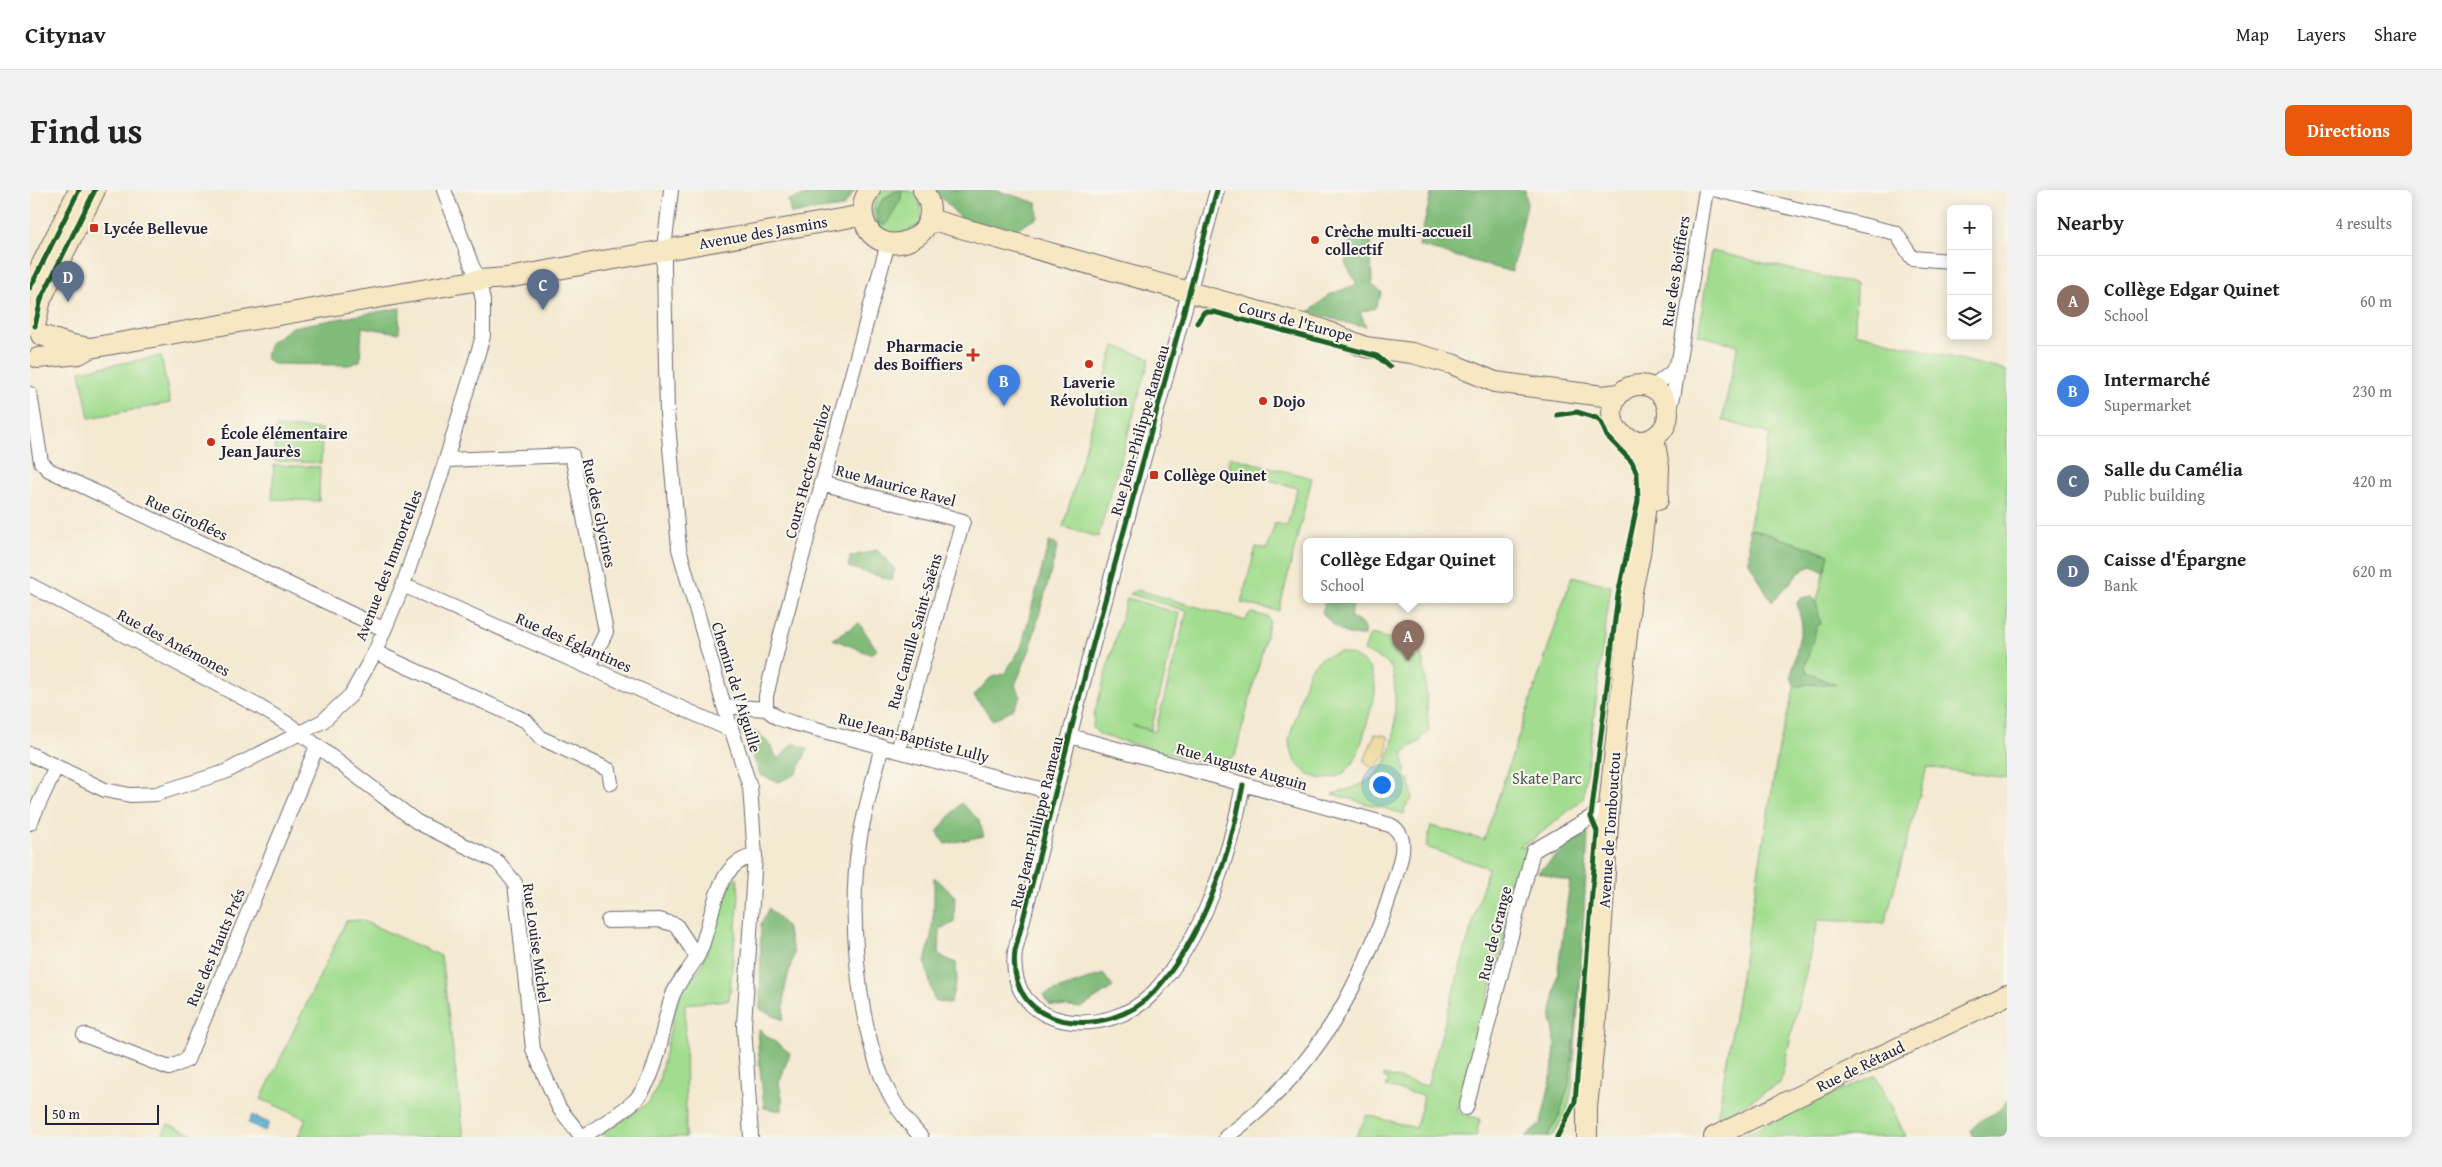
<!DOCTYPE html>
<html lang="en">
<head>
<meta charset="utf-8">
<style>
	body { margin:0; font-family:"Gentium Book Plus",serif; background:#f2f2f2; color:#222 }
	.controls { position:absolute; right:15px; top:15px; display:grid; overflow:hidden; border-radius:8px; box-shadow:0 2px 12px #0003 }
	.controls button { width:45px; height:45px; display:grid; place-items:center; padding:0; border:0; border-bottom:1px solid #e0e0e0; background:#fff; color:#222; font:25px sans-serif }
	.scale { position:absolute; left:15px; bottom:12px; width:114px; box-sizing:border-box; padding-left:5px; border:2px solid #22223b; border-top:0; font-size:14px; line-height:18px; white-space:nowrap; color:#22223b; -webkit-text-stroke:4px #fbf7ec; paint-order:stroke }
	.you { position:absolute; left:1351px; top:594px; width:18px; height:18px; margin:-12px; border:4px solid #fff; border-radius:50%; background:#1a73e8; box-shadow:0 0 0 8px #1a73e833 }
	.badge { display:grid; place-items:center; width:32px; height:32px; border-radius:50%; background:#ea580c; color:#fff; font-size:16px; font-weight:700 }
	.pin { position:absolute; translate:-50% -41px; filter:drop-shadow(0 1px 2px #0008) }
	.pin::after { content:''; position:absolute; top:26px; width:18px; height:15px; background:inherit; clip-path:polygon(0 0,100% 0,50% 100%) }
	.popup { position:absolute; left:1273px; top:348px; width:210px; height:65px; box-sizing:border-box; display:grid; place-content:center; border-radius:8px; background:#fff; filter:drop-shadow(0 1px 4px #0005); font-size:16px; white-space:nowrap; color:#767676 }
	.popup b { font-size:19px; color:#222 }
	.popup::after { content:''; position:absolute; left:50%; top:100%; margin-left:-10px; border:10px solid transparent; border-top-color:#fff }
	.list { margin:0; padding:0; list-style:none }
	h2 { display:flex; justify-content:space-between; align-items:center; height:65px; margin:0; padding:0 20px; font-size:21px }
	h2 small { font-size:16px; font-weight:400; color:#767676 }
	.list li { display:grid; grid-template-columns:32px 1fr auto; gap:15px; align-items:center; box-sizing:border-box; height:90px; padding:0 20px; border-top:1px solid #e0e0e0 }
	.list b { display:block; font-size:19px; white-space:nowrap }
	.list p { margin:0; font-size:16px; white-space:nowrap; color:#767676 }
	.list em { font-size:16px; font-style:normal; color:#767676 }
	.icon { flex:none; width:28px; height:28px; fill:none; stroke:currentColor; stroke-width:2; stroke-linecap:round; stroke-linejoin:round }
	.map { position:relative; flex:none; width:1977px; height:947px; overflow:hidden; border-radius:8px }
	header { display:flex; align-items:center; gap:30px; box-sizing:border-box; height:70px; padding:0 25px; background:#fff; border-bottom:1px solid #e0e0e0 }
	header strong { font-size:24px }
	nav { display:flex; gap:28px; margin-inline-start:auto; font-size:18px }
	.intro { display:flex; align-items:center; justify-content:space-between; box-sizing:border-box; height:120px; padding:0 30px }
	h1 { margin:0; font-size:35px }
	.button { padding:12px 22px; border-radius:8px; background:#ea580c; color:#fff; font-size:18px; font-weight:700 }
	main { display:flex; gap:30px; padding:0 30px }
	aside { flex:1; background:#fff; border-radius:8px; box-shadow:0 2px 12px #0003 }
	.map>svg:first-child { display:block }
	.green { fill:#a2dd8f; stroke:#628065 }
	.forest { fill:#81bc7a; stroke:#526f5a }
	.sand { fill:#eeda9e; stroke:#887e6c }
	.water { fill:#5aadd5; stroke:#3e6888 }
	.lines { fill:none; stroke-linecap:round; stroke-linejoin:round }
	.street-casing { stroke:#6c6870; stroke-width:16 }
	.secondary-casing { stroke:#6c6870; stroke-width:22 }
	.street { stroke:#fff; stroke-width:14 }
	.secondary { stroke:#f7e8c3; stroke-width:20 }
	.cycleway-casing { stroke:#fbf7ec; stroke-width:8 }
	.cycleway { stroke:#1b5e20; stroke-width:5 }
	.poi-dot { fill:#c8321e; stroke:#fbf7ec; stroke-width:2 }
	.labels { text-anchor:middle; stroke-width:4; stroke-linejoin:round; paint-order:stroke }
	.poi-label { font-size:16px; font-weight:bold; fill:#22223b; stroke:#fbf7ec; text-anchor:start }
	.street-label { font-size:16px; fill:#22223b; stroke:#fbf7ec }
	.park-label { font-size:16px; fill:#485a54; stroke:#fbf7ec }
</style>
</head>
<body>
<header>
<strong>Citynav</strong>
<nav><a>Map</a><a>Layers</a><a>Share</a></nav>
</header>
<div class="intro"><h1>Find us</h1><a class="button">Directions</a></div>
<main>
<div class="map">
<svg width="1977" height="947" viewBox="0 0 1977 947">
	<rect width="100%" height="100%" fill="#fbf7ec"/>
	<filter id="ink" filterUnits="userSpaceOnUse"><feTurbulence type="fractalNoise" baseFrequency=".02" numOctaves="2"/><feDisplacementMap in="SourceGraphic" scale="10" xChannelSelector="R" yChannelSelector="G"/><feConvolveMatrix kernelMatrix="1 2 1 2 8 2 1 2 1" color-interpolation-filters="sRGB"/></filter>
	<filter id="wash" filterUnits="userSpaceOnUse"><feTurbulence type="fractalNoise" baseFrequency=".0096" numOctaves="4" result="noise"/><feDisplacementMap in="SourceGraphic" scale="20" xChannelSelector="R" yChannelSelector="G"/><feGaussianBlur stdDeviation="1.12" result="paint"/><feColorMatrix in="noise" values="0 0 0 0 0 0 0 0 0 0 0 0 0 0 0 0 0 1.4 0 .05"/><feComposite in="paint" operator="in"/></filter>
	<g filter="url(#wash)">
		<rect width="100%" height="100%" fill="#f4e9d1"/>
		<path class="green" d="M854,0C889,0 891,0 892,34L864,47C843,35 834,20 854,0Z
			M1681,61L1826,94L1825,143L1977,181V588L1897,577L1855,733L1788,730L1750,893L1687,930L1749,557L1799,364L1719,338L1740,244L1692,230L1708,155L1668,145Z
			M1084,156L1120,168L1068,347L1033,337Z
			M131,166L140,213L59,228L50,181Z
			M246,237L292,239L291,273L244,271Z
			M1200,267L1282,288L1249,421L1211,413L1226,357L1237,359L1245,333L1257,336L1267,298L1198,278Z
			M244,275L290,277L289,311L242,309Z
			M1542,386L1581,396L1553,609L1502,650L1489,656L1500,658L1426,922L1450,929L1446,947H1329L1326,946L1337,925L1386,938L1394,906L1356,897L1359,890L1353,888V885L1397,896L1458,678L1396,657L1401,636L1454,650Z
			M1108,400L1216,431L1218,425L1222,423L1238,427L1240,431L1205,566L1185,576L1070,545L1063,538L1064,525L1097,408L1150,424L1121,540L1102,535L1125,542L1157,421L1100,404Z
			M1340,444L1366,450L1361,458L1384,468L1377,454L1389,457L1394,475L1399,542L1390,548L1392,550L1373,562L1376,589L1380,590L1382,610L1375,617L1374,624L1302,604C1361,591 1366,562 1365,507C1364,497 1366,482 1358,474C1352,469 1342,465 1334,461Z
			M1310,462C1333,466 1347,480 1345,504C1339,522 1332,559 1323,573C1301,605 1260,584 1259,549L1279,480L1291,468Z
			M707,687L709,705L699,810L655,814L656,947H575L573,944L619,912L628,895L648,805L671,777L701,693Z
			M331,730L411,766L434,947H268L276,929L231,909L316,731Z
			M1550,794L1542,899L1537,922L1522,947H1517C1545,898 1544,849 1550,794Z
			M1846,885L1876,947H1707Z
			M138,934L169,947H131Z"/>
		<path class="forest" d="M814,0H825L813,17L761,24L758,10L784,3L813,2Z
			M869,0H872L871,9L856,35L848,33L846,19L855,7Z
			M905,0H965L1007,13L1008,28L979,42L931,29Z
			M1402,0H1495L1497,14L1482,82L1389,56Z
			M1321,46L1341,48L1342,95L1352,102L1345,118L1330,122L1336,136L1321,134L1279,122L1299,105L1327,94L1315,73Z
			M370,118L369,143L332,137L330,171L319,175L243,174L235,168L240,153L262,137Z
			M1719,338L1799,364L1794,382L1782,376L1772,380L1742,412L1719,372Z
			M1019,352L1028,355L1000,459L985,495L991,507L983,519L963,530L944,506L960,488L975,483L991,458Z
			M847,360L865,378L862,390L818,377L820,367Z
			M1781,406L1786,411L1791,434L1787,436L1775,477L1778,483L1806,495L1779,494L1765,497L1761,487L1772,435L1767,412L1772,408Z
			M1296,410H1321L1323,416L1320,426L1333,435L1335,446C1315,447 1303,437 1292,422Z
			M829,433L847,460L840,464L803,449Z
			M1366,450L1377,454L1385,468L1375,473L1361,458Z
			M728,542L741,556L748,570L763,553L778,559L766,584L748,592L730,585L714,543Z
			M931,613L948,629L954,646L915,654L907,642Z
			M1555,640L1558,645L1550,794L1539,895L1529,926L1517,947H1495L1511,934C1516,907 1532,856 1521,831L1540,692L1508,682Z
			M904,687L925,706L924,733L910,739L909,765L926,773L927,788L920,814L904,810L895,772L901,747L904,718Z
			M739,718L756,736L764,763L755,798L753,830L730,819L731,734Z
			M1073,784L1083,797L1051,818L1020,815L1013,805Z
			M729,840L760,863L749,893L752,907V921L734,918L728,857Z
			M1977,910V947H1943L1941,941C1954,922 1966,929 1977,910Z"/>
		<path class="sand" d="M1345,544L1358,546L1357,565L1343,579L1334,571Z"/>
		<path class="water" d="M222,925L239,933L235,941L218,933Z"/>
	</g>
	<g filter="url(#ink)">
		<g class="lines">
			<defs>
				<path id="street" d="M641,0L634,58V77L637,223L649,359L694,516L720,597L725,666L714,835L721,947
					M1187,0L1059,469L985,761C975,843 1079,851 1124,802C1173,748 1200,666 1213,595
					M1687,0L1866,43L1882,68L1921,71
					M1623,197L1642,182L1647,172
					M0,204L11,272L19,280L353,439
					M1639,224L1644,202L1676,0
					M416,270L542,265L576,442L559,477
					M791,293L933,331L868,561
					M0,395L228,516L261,536L387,632L468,672L485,693L503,859L529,918L552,947
					M373,395L701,540
					M345,462L496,531L511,548L579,580L581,593
					M694,516L736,519
					M736,519V506L751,444L858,53
					M736,519L748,528L760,532L1025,603
					M1040,546L1360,635C1382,646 1369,674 1364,692C1333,796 1285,882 1196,947
					M852,556C844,588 834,621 829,653C819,722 826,826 853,890C862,912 875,930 891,947
					M0,564L75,600L100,605L126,604L195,582L293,531L321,505L345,462L373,395L416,270L453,146V111L449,90L442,76L414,0
					M0,633L26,577
					M578,731L629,730L646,735L667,767
					M54,845L139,878L157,870L287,556
					M1436,918L1503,661L1579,617
					M553,947C567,937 599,919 608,907C630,879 630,843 641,810C646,792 660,781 668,765C684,734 682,672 725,666"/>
				<path id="secondary" d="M840,0C833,8 831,20 834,30C848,77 923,46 893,0
					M899,29L1291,139L1335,157L1382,163L1422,174L1465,192L1573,206L1589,204
					M0,98L49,0
					M5,136L11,109L65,0
					M11,145L38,154L60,158L449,90L477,88L833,25
					M8,168L49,164L56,160
					M1582 223a28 28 0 1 1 56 0a28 28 0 1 1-56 0Z
					M1624,247L1629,277L1628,310
					M1557,947V917L1565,844L1579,617L1601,406L1610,364L1618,297L1610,265L1598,248
					M1684,947L1977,805"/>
			</defs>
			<use href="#street" class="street-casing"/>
			<use href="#secondary" class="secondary-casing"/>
			<use href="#street" class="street"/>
			<use href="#secondary" class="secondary"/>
			<defs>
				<path id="cycleway" d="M1187,0L1059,469L985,761C975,843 1079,851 1124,802C1173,748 1200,666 1213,595
					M0,98L49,0
					M1167,133L1174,122H1184L1347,166L1360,177
					M5,136L11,109L65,0
					M1527,947L1545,912L1567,641L1561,627L1588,405L1608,311L1607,284L1602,272L1577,246L1571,232L1566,228L1547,222L1527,225"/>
			</defs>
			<use href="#cycleway" class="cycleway-casing"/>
			<use href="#cycleway" class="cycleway"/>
		</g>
	</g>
	<g class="poi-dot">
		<rect x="59" y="33" width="10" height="10" rx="2.5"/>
		<circle cx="1285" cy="50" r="5"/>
		<path d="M940.5 157.5h5v5h5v5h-5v5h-5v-5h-5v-5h5z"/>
		<circle cx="1059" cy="174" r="5"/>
		<circle cx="1233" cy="211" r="5"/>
		<circle cx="181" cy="252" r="5"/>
		<rect x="1119" y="280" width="10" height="10" rx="2.5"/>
	</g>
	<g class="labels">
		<g class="poi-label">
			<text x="74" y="44">Lycée Bellevue</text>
			<text x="1295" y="47">Crèche multi-accueil<tspan x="1295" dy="18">collectif</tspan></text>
			<text x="933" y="162" text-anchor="end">Pharmacie<tspan x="933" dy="18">des Boiffiers</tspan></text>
			<text x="1059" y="198" text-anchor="middle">Laverie<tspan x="1059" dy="18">Révolution</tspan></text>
			<text x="1243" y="217">Dojo</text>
			<text x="191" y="249">École élémentaire<tspan x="191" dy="18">Jean Jaurès</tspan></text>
			<text x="1134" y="291">Collège Quinet</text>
		</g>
		<g class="street-label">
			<text transform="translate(733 42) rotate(-10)" y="6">Avenue des Jasmins</text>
			<text transform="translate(1645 81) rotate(-81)" y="6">Rue des Boiffiers</text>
			<text transform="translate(1266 131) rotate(15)" y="6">Cours de l'Europe</text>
			<text transform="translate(1109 240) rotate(-74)" y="6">Rue Jean-Philippe Rameau</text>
			<text transform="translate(777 281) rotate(-75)" y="6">Cours Hector Berlioz</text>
			<text transform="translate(866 295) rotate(15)" y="6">Rue Maurice Ravel</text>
			<text transform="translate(570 323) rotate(78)" y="6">Rue des Glycines</text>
			<text transform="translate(157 327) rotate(25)" y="6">Rue Giroflées</text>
			<text transform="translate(358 375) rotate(-69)" y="6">Avenue des Immortelles</text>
			<text transform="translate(884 441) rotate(-74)" y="6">Rue Camille Saint-Saëns</text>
			<text transform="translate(144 452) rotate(28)" y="6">Rue des Anémones</text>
			<text transform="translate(544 452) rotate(24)" y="6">Rue des Églantines</text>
			<text transform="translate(707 497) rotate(73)" y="6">Chemin de l'Aiguille</text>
			<text transform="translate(884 547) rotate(15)" y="6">Rue Jean-Baptiste Lully</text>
			<text transform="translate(1212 576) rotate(16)" y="6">Rue Auguste Auguin</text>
			<text transform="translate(1006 632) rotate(-76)" y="6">Rue Jean-Philippe Rameau</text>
			<text transform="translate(1579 640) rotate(-86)" y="6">Avenue de Tombouctou</text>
			<text transform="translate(1464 743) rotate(-76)" y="6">Rue de Grange</text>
			<text transform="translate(507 753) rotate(82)" y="6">Rue Louise Michel</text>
			<text transform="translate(185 757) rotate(-67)" y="6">Rue des Hauts Prés</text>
			<text transform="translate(1830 876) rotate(-26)" y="6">Rue de Rétaud</text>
		</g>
		<g class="park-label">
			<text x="1517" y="594">Skate Parc</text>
		</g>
	</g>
</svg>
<div class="controls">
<button>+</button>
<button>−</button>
<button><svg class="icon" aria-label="layers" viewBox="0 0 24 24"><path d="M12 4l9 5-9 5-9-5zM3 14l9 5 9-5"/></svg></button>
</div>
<div class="scale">50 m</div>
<div class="you"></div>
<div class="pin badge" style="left:1378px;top:471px;background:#8d6e63">A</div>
<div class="popup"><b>Collège Edgar Quinet</b>School</div>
<div class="pin badge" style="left:974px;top:216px;background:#3f7fe0">B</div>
<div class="pin badge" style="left:513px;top:120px;background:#5c6f8a">C</div>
<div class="pin badge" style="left:38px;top:112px;background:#5c6f8a">D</div>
</div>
<aside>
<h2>Nearby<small>4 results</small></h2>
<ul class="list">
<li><span class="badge" style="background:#8d6e63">A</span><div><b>Collège Edgar Quinet</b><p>School</p></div><em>60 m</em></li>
<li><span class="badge" style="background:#3f7fe0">B</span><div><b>Intermarché</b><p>Supermarket</p></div><em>230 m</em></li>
<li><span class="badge" style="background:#5c6f8a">C</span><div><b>Salle du Camélia</b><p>Public building</p></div><em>420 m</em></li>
<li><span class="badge" style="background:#5c6f8a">D</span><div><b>Caisse d'Épargne</b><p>Bank</p></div><em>620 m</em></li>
</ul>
</aside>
</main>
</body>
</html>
